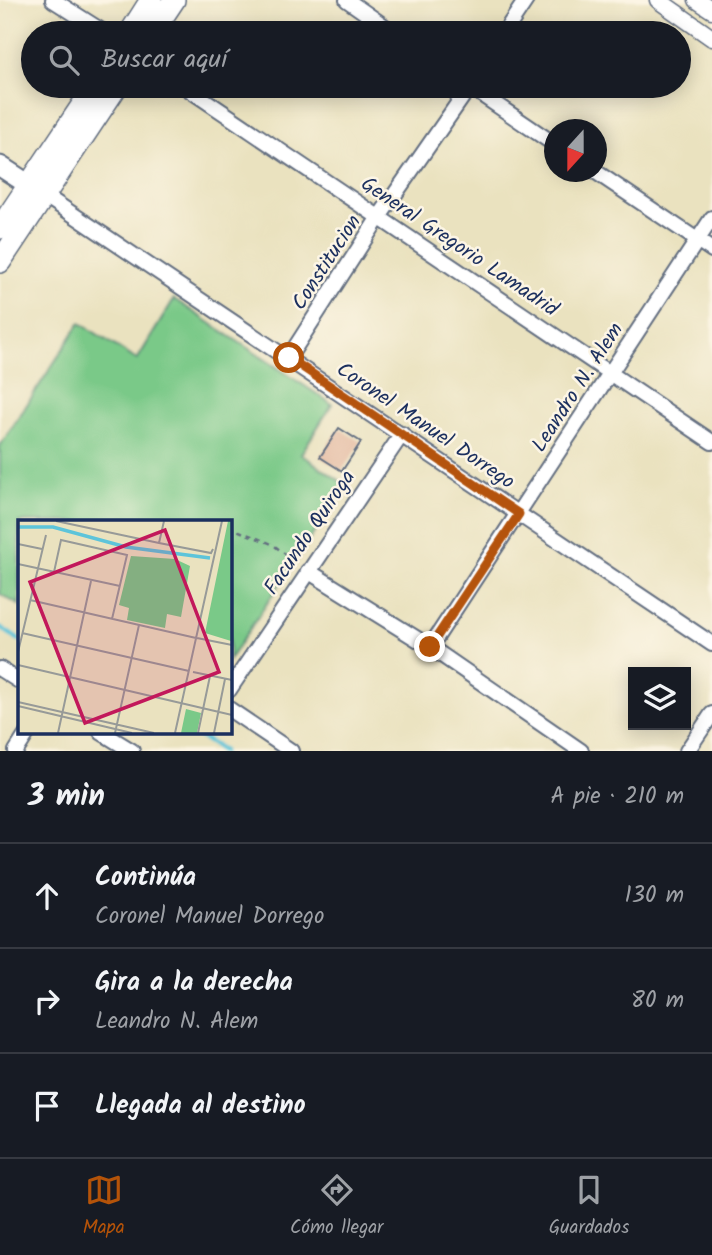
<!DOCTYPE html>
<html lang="es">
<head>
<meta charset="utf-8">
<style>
	body { margin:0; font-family:Kalam,sans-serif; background:#20242c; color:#f1f3f6 }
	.controls { position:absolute; right:21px; bottom:21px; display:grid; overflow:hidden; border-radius:0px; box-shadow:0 4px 18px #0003 }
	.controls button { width:63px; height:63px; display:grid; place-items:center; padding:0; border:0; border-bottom:2px solid #363941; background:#171b24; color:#f1f3f6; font:35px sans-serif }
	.compass { position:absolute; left:544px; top:119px; width:63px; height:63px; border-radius:50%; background:#171b24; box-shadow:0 4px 18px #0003; rotate:201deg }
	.stop { position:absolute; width:21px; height:21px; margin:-16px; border:5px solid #b45309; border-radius:50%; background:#fff }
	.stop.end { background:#b45309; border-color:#fff; box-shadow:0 2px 7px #0008 }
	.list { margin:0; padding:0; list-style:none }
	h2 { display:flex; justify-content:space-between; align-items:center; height:91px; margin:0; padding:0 28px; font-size:30px }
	h2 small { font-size:23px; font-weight:400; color:#9ea1a6 }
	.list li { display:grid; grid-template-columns:46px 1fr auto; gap:21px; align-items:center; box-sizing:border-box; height:105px; padding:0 28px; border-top:2px solid #363941 }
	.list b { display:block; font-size:26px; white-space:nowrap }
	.list p { margin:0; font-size:23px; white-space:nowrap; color:#9ea1a6 }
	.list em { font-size:23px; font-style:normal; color:#9ea1a6 }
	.icon { flex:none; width:38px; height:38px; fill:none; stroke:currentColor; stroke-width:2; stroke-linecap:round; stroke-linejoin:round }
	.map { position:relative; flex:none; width:712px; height:751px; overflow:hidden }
	.search { position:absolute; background:#171b24; box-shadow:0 4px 18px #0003; left:21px; right:21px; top:21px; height:77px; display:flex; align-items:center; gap:18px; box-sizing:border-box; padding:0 24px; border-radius:38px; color:#9ea1a6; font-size:26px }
	.sheet { height:406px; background:#171b24 }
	nav { display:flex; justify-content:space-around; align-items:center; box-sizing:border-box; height:98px; border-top:2px solid #363941; background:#171b24; font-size:19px; color:#9ea1a6 }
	nav a { display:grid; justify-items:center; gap:4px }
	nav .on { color:#b45309 }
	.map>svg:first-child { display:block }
	.green { fill:#7ac988; stroke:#4a7c73; stroke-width:2 }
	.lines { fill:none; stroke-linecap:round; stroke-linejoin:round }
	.stream { stroke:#5dc4da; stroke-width:4.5 }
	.building { fill:#e1b298 }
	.minor-casing { stroke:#636e80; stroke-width:18 }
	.tertiary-casing { stroke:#636e80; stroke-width:19 }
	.secondary-casing { stroke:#636e80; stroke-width:23 }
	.primary-casing { stroke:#636e80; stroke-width:24 }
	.path { stroke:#636e80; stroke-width:2.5; stroke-dasharray:5 5; stroke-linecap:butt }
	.minor { stroke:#fff; stroke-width:14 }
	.tertiary { stroke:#fff; stroke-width:16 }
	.secondary { stroke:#fff; stroke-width:19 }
	.primary { stroke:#fff; stroke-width:21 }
	.route { stroke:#b45309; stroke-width:9 }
	.labels { text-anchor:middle; stroke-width:5; stroke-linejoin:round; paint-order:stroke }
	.street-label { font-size:21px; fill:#1b2f5e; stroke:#fcf5e5 }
	.inset-river { fill:none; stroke:#5dc4da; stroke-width:3.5 }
	.inset-road { fill:none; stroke:#979a98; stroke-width:2 }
	.view { fill:#c2185b; fill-opacity:0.15; stroke:#c2185b; stroke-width:3.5 }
	.inset-edge { fill:none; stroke:#1b2f5e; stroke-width:3.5 }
</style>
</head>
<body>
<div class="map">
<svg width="712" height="751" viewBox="0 0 712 751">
	<rect width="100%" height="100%" fill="#fcf5e5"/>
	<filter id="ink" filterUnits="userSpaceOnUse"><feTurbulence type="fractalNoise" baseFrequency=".0143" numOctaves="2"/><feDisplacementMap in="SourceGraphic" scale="14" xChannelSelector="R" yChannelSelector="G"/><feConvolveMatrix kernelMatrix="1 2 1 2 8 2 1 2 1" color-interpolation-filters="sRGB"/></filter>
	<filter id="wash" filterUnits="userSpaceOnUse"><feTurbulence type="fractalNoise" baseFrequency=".00686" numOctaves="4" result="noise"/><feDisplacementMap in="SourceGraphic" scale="28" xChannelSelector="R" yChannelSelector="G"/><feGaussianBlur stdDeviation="1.57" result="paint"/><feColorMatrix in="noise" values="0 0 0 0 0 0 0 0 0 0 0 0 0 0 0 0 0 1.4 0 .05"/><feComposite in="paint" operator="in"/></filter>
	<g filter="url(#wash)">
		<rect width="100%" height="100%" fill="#eae2bf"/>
		<path class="green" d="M174,299L332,404L301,454L346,485L229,660V522H19V605L0,594V446L80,323L137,360Z"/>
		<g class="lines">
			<path class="stream" d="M0,627L19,640
				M193,732L223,751"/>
		</g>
		<g id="blocks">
			<path class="building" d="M339,428L361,442L342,471L320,457Z"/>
		</g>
	</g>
	<g filter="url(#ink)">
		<use href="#blocks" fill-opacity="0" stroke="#636e80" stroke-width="2"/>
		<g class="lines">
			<defs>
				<path id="minor" d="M53,0L105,33
					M347,0L394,33
					M504,33L526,0
					M184,86L712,442
					M469,86L554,144
					M596,172L712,250
					M44,195L712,644
					M289,357L379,217L470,86
					M308,571L430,647L581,751
					M430,647L712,218
					M0,669L19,681
					M229,690L402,434
					M229,709L291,751
					M101,732L132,751
					M16,751L28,732
					M687,751L712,714"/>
				<path id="tertiary" d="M658,0L712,38
					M697,0L712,10"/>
				<path id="secondary" d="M0,166L40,192"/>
				<path id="primary" d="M130,33L151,0
					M152,33L174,0
					M0,228L95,86
					M0,262L117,86"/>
			</defs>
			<use href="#minor" class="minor-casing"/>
			<use href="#tertiary" class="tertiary-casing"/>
			<use href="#secondary" class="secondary-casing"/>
			<use href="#primary" class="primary-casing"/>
			<path class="path" d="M229,527L272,544L297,563"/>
			<use href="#minor" class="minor"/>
			<use href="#tertiary" class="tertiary"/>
			<use href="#secondary" class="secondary"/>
			<use href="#primary" class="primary"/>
		</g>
	</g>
	<g class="lines" filter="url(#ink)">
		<path class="route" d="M289,358L519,514L430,647"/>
	</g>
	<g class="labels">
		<g class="street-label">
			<text transform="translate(460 246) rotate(34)" y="7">General Gregorio Lamadrid</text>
			<text transform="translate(326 262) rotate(-57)" y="7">Constitucion</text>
			<text transform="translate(577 387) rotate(-57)" y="7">Leandro N. Alem</text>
			<text transform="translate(426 425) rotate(34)" y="7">Coronel Manuel Dorrego</text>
			<text transform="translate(309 532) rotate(-56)" y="7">Facundo Quiroga</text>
		</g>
	</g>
	<g transform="translate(18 520)">
		<rect width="214" height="214" fill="#eae2bf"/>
		<path d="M210,1H214L213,121L187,113ZM113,36L157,39L172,46L163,97L149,94L147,108L109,100L111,88L101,85ZM168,189L183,193L179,213H163Z" fill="#7ac988"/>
		<path class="inset-river" d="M0,7H35L108,27L192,38"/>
		<path class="inset-road" d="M38,1L141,23L193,33L195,29M141,23L146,1M0,24L24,29M0,44L102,66M36,52L43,20L109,35L94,99M12,80L178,118M4,113L171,151M179,118L214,125M0,132L28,15M0,145L214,195M175,152L214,160M0,182L136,213M0,186L114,213M40,213L73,61M97,213L121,105M157,213L204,1M180,213L192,156M196,213L207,159"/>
		<path class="view" d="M147,10L201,152L67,203L12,62Z"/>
		<rect width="214" height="214" class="inset-edge"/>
	</g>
</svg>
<div class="controls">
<button><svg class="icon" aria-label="layers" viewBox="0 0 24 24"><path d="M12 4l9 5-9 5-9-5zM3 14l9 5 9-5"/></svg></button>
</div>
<svg class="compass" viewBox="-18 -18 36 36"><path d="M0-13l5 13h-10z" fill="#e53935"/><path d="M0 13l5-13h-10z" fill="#9ea1a6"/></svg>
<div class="stop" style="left:289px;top:358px"></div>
<div class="stop end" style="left:430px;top:647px"></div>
<div class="search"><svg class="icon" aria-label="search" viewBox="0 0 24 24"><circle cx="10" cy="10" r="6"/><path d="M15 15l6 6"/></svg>Buscar aquí</div>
</div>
<section class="sheet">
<h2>3 min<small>A pie · 210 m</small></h2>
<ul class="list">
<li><svg class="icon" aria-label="ahead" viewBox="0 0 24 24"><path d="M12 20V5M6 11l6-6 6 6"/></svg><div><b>Continúa</b><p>Coronel Manuel Dorrego</p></div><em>130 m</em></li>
<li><svg class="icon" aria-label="right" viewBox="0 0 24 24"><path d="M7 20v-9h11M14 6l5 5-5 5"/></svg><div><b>Gira a la derecha</b><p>Leandro N. Alem</p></div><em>80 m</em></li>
<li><svg class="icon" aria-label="arrive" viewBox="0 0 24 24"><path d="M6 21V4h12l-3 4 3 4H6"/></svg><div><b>Llegada al destino</b></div></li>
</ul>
</section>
<nav>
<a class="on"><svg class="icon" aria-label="map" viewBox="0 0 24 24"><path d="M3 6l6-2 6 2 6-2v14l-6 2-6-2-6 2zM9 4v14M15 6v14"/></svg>Mapa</a>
<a><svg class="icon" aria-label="directions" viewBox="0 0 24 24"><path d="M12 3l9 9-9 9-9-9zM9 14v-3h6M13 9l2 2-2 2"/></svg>Cómo llegar</a>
<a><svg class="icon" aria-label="saved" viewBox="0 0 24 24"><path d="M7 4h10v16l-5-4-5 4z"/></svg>Guardados</a>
</nav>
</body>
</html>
